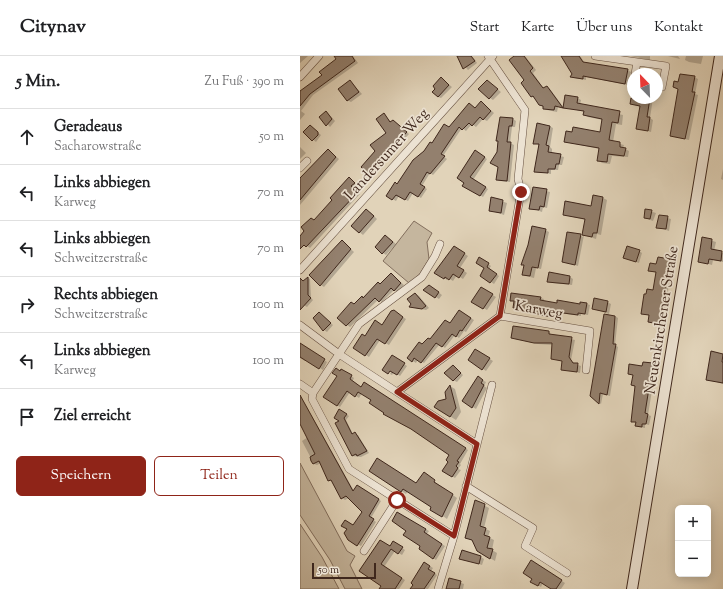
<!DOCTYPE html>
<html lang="de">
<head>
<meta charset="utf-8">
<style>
	body { margin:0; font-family:"Sorts Mill Goudy",serif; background:#f2f2f2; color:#202124 }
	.controls { position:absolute; right:12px; bottom:12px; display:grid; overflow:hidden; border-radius:6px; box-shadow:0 2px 10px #0003 }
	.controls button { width:36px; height:36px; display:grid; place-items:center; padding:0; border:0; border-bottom:1px solid #e0e0e0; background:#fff; color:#202124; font:20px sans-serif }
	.compass { position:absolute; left:327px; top:12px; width:36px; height:36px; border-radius:50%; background:#fff; box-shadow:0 2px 10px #0003; rotate:337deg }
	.scale { position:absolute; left:12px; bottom:10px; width:64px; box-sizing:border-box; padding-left:4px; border:2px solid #3f271c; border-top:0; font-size:11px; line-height:14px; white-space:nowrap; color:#3f271c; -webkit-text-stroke:3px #ece2d2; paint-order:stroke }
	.stop { position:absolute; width:12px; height:12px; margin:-9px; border:3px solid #8f2418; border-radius:50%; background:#fff }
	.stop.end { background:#8f2418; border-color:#fff; box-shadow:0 1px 4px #0008 }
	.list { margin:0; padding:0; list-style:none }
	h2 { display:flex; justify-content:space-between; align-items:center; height:52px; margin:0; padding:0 16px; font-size:17px }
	h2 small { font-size:13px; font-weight:400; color:#757577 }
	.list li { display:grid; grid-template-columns:26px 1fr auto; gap:12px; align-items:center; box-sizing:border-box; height:56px; padding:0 16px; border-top:1px solid #e0e0e0 }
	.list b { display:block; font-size:15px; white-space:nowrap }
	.list p { margin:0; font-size:13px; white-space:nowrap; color:#757577 }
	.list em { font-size:13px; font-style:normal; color:#757577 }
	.actions { display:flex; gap:8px; padding:12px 16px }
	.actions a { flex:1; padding:9px 0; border:1px solid #8f2418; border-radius:6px; text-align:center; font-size:14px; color:#8f2418 }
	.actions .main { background:#8f2418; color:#fff }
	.icon { flex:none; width:22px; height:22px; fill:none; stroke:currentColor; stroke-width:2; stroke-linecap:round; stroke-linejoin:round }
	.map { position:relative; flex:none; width:423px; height:533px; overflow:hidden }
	header { display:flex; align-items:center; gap:24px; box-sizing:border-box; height:56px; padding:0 20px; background:#fff; border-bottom:1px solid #e0e0e0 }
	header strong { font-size:19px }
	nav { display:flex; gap:22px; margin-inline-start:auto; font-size:14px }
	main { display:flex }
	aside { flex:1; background:#fff }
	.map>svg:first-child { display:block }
	.green { fill:#c5b69e; stroke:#826e5d }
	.shadow { fill:#0003 }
	.building { fill:#93806e; stroke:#3f271c }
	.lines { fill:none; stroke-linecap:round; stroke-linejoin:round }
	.street-casing { stroke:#685243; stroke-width:8 }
	.secondary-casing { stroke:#3f271c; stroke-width:12 }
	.street { stroke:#ece2d2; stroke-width:7 }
	.secondary { stroke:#ece2d2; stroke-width:10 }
	.route { stroke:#8f2418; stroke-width:5 }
	.labels { text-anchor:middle; stroke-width:3.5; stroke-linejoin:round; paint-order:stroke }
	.street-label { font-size:15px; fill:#3f271c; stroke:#ece2d2 }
</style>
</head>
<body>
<header>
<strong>Citynav</strong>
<nav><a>Start</a><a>Karte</a><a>Über uns</a><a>Kontakt</a></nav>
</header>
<main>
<aside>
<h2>5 Min.<small>Zu Fuß · 390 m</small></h2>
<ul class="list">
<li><svg class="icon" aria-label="ahead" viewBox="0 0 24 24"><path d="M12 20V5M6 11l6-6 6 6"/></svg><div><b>Geradeaus</b><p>Sacharowstraße</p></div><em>50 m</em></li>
<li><svg class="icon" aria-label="left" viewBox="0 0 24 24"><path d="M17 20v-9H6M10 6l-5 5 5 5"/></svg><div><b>Links abbiegen</b><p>Karweg</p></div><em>70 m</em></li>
<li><svg class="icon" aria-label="left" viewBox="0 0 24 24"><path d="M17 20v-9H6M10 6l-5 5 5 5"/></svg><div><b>Links abbiegen</b><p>Schweitzerstraße</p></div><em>70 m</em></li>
<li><svg class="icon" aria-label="right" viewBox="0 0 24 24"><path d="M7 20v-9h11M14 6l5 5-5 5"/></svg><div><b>Rechts abbiegen</b><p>Schweitzerstraße</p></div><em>100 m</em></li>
<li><svg class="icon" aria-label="left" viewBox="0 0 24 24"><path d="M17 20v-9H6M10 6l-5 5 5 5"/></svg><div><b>Links abbiegen</b><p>Karweg</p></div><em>100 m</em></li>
<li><svg class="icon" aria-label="arrive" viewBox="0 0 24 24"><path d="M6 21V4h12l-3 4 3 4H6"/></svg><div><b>Ziel erreicht</b></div></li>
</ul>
<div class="actions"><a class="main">Speichern</a><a>Teilen</a></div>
</aside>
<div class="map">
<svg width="423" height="533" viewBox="0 0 423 533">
	<rect width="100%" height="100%" fill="#e1d3b9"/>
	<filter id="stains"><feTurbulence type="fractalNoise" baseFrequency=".005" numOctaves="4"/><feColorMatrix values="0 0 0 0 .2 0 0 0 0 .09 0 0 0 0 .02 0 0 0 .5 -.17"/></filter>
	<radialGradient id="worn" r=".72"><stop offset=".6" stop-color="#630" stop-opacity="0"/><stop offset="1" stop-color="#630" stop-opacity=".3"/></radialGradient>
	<path class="green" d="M114,165L132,177L127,186L129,203L119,219L109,227L83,205Z
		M0,407L47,495L55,500L50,509L62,533H45L30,504L0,459Z
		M0,468L22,501L39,533H0Z"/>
	<path class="shadow" d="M0,0H8L0,7Z
		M40,0H53L58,7L13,39L1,55L5,58L0,64V38L23,20Z
		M156,0H172L177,7L168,14Z
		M215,0H225L236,14L233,17L244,33L247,31L250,33L264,52L258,51L257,56L247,54L232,40Z
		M262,0H280L287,10L327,14L331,16L328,29L286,21V24L274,22L271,21L273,18Z
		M330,0H350V4Z
		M368,0H378L380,3Z
		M386,0H403L401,8L389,6L385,4Z
		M394,21L398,23L395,38L398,39L389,84L375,81L371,79L379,33L378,27Z
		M141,22L152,31L141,42L138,41Z
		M50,25L62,38L51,46L47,44Z
		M187,25L201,36L193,44L190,42Z
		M333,37V42H353L350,62L353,64L351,76L337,72L341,51L331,48Z
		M277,42L281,44L280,49L323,59L322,69L316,68L313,86L324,89L323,92L329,95L328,101L312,100L310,108L302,107L298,104L300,93L265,86L301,77L303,64L288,61L285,59V56L264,51Z
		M184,48L194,57L187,65L183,63L176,71L172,68L166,75L162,72L143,100L147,103L133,119L130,117L122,130L127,133L121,142L113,137L108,145L99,140L96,145L87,140L132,88L149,72Z
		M27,56L35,65L30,71L21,61Z
		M84,59L92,67L93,65L96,67L109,78L72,119L69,117L77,95L88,77Z
		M213,63L216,65L215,71H212L210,87L214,89L210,126L200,125L197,123L199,86Z
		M10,70L21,79L16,86L4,76Z
		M249,70L253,72L250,91L252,93V98L264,101L262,109H259L258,114H251V118L235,115L239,89L234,87Z
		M0,91L6,97L0,103Z
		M28,94L39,103L0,149V124Z
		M175,95L187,103L173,124L188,133L183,141L163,129Z
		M423,113V124L421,123Z
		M52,125L57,129L54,133L60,138L10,192L7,190L0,184V181Z
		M234,132L250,136L247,152L243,151L242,156L231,152Z
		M192,142L207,147L204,159L190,154Z
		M303,142L307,144L301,179L297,178L296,183L284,179L278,210L263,205L280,179L283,181L286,164L264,159L292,151Z
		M346,154L356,157L353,165L345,162Z
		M70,156L77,163L63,179L52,170Z
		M359,160L371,163L369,175L357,171Z
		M245,174L249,176L241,213L236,212L234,222L226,220L223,218L225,210L222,208Z
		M89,182L96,188L86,199L83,197Z
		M403,182L416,186L414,195L423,197V206L413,204L412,209L399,205Z
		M45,188L54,196L24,231L21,229Z
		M154,191L168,200L160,212L167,217L163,223L157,219L153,225L148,222L147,224L136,217Z
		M339,195L342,197L339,207L324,202Z
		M180,202L191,210L189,213L199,220L194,228L181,219L186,212Z
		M358,202L373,206L362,269L349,265L350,260L342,257L354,236L357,217L350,215L357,209Z
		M91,218L104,229L97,236L94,234L82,246L78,244L50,271L38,262L62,241L64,242L78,227L81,228Z
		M270,221L273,223L272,229L252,227L248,225Z
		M8,222L10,223L11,242L13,244L7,251L0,247V223L4,226Z
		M133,232L142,239L139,243L125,234Z
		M181,232L196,241L187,254L173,246Z
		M116,238L119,240L129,252L126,254L111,251Z
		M241,242L244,243L243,246L258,248H287L290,249L288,259L281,258V260L259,257L258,262L242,260L239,257L217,253L214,252L215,246L211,244Z
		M307,246L311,248L309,258L294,253Z
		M159,255L174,264L166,276L164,275L159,282L155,279L145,292L140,288L124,307L118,303L116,307L108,302L122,289L130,285L150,268Z
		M94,256L106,263L89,289L80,284L69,301L55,292L65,281L82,270Z
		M19,257L33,269L27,276L24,274Z
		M315,260L318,262L315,289L318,291L310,340L303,338L301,348L291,339Z
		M249,276L252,279L275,284L271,304L275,308L281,310L280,317L262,313L263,305L252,302L253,289L238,288L215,283Z
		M0,287L27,306L23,314L6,303L5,305L0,302Z
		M175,294L193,305L186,315L183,313Z
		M412,297L423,299V328L407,323Z
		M92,300L107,310L100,320L94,316L92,319L90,318L94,311Z
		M353,308L356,310L348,359L351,360L349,369L345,368V372L339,371L336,370V367L332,365L336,331L332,329L334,320L329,317Z
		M153,310L163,319L157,326L153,324Z
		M42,314L54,322L52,326L62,332L67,329L168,394L160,408L161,409L158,413L161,414L155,422L144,415L150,406L151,399L126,381L87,359L70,347L72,344L62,337L59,342L50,336L40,351L24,341Z
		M178,322L186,326L184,330L187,332L176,353L163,345Z
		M150,330L155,333L161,356L156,364L135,351L147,344Z
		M0,339L54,435L58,430L81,445L71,462L76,466L61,490L49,483L64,456L49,442L45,444L42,442L33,425L29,424L21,407L17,409L14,408L2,385L8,381L0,366Z
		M40,354L49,360L46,364L53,378L58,379L69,397L61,401L52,400L41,365Z
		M70,415L117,428L124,418L157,442L147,463L108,435L106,438Z
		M176,445L189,452L184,472L190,475L188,481L194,484L192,494L197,497L195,505L178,495L174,485L166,482Z
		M98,457L129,475L126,479L145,490L136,504L120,493L122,490L107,475Z
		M93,486L105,494L102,499L95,495L84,511L105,524L99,533H80L83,530L61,515L90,491Z
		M181,501L184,503L182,509L160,502Z
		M231,505L265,527L261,533H253L243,527L241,531L232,525L234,522Z
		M125,507L133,512L131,515L137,519L128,533H111Z
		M150,523L164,528L163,533H148Z"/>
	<path class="building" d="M34,0H52L55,5L10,38L0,50V35L22,19L19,16L36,3Z
		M157,0H171L175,5L163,13Z
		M214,0H224L233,12L230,15L243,32L247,30L263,52L255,50L254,54L243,53V50L239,49L233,40L231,41L221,27L224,24L209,4Z
		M261,0H279L283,6L328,13L325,28L283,20V23L270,21L272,18Z
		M380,18L395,20L392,36H395L385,83L370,80L378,33L373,31L374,25L378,26Z
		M141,21L149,29L138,41L132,36L135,33L133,30Z
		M50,24L59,36L47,45L38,33Z
		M187,24L198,33L189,43L178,33Z
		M265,39L278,41L277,47L320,55L318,67L312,66L309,84L320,86V91L326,92L324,100L308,98L307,106L297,105L299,92L264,86L266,75L272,76L273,71L300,76L302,63L283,59L284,55L263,52Z
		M331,42H350L347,61H350L348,75L336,73L340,50L330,48Z
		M181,45L191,55L183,64L180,61L172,70L169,67L162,74L159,71L141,98L145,100L130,118L127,116L120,128L125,131L118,141L110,136L105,144L96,139L92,144L86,140L95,126L97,128L113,104L124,95L130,86L132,87L144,68L149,71L169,47L175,52Z
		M26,55L32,63L26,70L19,61Z
		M84,57L90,66L93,64L107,76L68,118L61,111L75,95L70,89L86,77L76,63Z
		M200,61L213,62L212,70H209L207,86H211L207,125L196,124L198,111L190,107L197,96L198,85H196Z
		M237,67L250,70L246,89L249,90L248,96L261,98L259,108H256L255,113H248V117L234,116L239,88H233Z
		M10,69L18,76V79L12,85L3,76Z
		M28,93L36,101L0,144V122Z
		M175,94L185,101L170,121L186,131L180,140L162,130L164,127L157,122Z
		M49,121L55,127L51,130L58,136L6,191L4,189L0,193V180L4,175L1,171L11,162L14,164L32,144L30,142Z
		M233,131L247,133L244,151L240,150L239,154L229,153Z
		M293,139L303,141L297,177H293L292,181L282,179L285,163L263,159L265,145L291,150Z
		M191,141L203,144L201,157L189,155Z
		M66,153L74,160L59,177L51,170Z
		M345,153L352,154L350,163L344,162Z
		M359,159L368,160L366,173L356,172Z
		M232,170L246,173L238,212L232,211L230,220L222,219L224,209H221L228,189Z
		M267,176L281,178L275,209L262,206Z
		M85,179L93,186L82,198L75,191Z
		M402,181L412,183L411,193L422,195L421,205L409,203L408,208L398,206Z
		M42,184L51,193L20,230L9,219Z
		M154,190L165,197L157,210L164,214L159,222L153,218L149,224L145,221L144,223L134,217Z
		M327,190L340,194L336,206L323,202Z
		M179,201L189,207L187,211L197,218L190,227L180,220L184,212L176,207Z
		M358,201L370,203L359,268L348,266L349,259L341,258L344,238H346L347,233L353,234L356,216L348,215L350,207L356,208Z
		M249,216L270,220L269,228L247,226Z
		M91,217L101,227L94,235L91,232L79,246L75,242L46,270L37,262L51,246L54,248L62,240L63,242L78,226L80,228Z
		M8,221V239L11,242L0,254V222L3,225Z
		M129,229L139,236L135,242L123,234Z
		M181,231L193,238L183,253L171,246Z
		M115,237L126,250L122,253L109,251L111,248L107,243Z
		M211,237L241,241L240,244L257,247V244L280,248V246L287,247L285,258L278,257V259L256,256L255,262L213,252L214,245H210Z
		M294,242L308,245L306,256L292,253Z
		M94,254L103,261L85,288L77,283L65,300L53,292L62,278L65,280L75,264L82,269L91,255Z
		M159,254L171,262L162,275L160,274L156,281L152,278L142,291L136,287L121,307L114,302L112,306L107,302L119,286L122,288L128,282L130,283L145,264L150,267Z
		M19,256L31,267L23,275L13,262Z
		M304,258L315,260L313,288H316L307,339L300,337L299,348L290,340Z
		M213,270L249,275V278L272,281L269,301L273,307H278L277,316L261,314L262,305L251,303L252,287H234L211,282Z
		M0,287L25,303L19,313L0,301Z
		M175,293L190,302L182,314L168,304Z
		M411,295L423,298L422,306H423V327L406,324Z
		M92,299L105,307L97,319L90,315L88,318L82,314Z
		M343,306L353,307L345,357L348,358L346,368H342V371L335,370L336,366H331L335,330L331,329L333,319L328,318L329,308L342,310Z
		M153,309L161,317L153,325L144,317Z
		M36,312L40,315L41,313L52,319L50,323L61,331L64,326L166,392L157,405L159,406L156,410L158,412L152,421L142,415L148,406L146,404L149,399L111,373L83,358L84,357L69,347L71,344L58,336L55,341L47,335L37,350L23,341L37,320L32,317Z
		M178,320L183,324L181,327L184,329L172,352L162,345Z
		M150,329L156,352L150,361L134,351L138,345L146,343L145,336Z
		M0,339L53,435L57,429L79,443L69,460L74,463L57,490L48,484L44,477L47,473L41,470L45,464L53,469L62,456L46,440L41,443L31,424L28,425L19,405L13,408L11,405L10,401L15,398L0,368Z
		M39,353L47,358L44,362L52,378L55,376L67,395L57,400L56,398L52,400L35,367L39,365L34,362Z
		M77,402L116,427L124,416L135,424L134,426L153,438L142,461L130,454L131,451L103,433L101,436L69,415Z
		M175,444L185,448L180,470L186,472L184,479L190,481L187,492L193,493L190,503L177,495L172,484L165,482Z
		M97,456L126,473L124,476L142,488L133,503L119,493L120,490L103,479L106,475L92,465Z
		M80,484L90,490L93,485L103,491L98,498L91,493L81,508L102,522L95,533H79L81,530L59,515Z
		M162,494L181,500L179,508L159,503Z
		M231,504L262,524L256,533H251L240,526L238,530L230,526L232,523L223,517Z
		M124,506L130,510L128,513L135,517L124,533H110L113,529L111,527Z
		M149,522L161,525L159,533H146Z"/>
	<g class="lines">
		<defs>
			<path id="street" d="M188,0L225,54L218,123L221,135L200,260
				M295,0L366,10L362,31L357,30
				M335,18L337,6
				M0,21L19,0
				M0,112L7,105
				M140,188L135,200L122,221L59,268L13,337L12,343L49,413L154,480
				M0,214L193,0
				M200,260L290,275L286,314
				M0,269L39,298L97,336L200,260
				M0,328L13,337
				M97,336L177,388
				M166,430L233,472L225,490L267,517
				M64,495L97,444
				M138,533L154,480L192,329"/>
			<path id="secondary" d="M332,533L420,0"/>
		</defs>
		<use href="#street" class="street-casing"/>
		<use href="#secondary" class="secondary-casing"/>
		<use href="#street" class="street"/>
		<use href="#secondary" class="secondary"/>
	</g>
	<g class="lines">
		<path class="route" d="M97,444L154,480L177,388L97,336L200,260L221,136"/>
	</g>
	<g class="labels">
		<g class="street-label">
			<text transform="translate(86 98) rotate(-48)" y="5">Landersumer Weg</text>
			<text transform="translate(239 253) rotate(10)" y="5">Karweg</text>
			<text transform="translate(361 264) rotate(-81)" y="5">Neuenkirchener Straße</text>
		</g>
	</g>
	<rect width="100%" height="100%" filter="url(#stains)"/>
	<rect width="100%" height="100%" fill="url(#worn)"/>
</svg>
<div class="controls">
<button>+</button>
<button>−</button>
</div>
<svg class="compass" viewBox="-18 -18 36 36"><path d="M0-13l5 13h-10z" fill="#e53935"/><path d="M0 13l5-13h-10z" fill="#757577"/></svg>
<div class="scale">50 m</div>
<div class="stop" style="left:97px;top:444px"></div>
<div class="stop end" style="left:221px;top:136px"></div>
</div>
</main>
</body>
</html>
